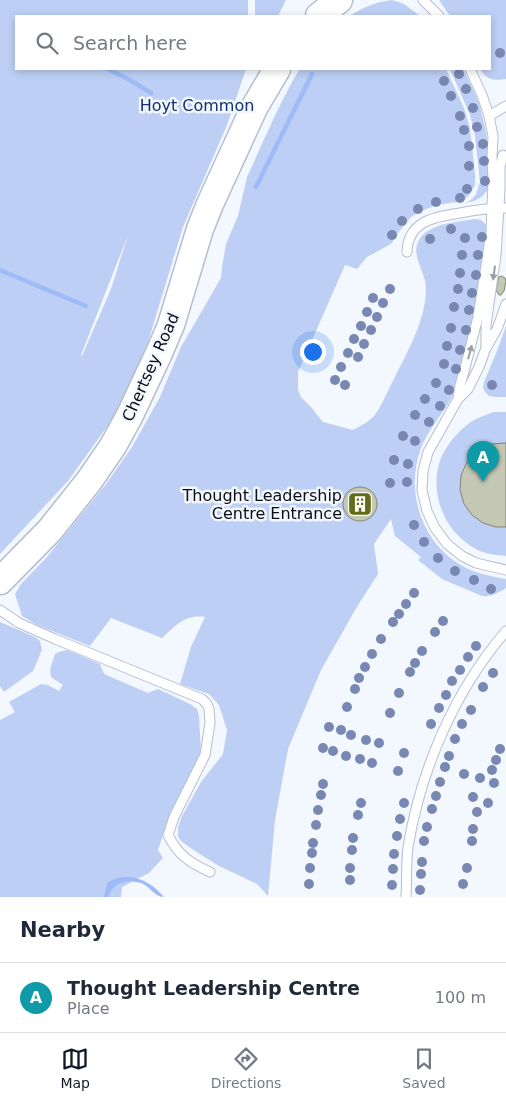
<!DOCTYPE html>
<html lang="en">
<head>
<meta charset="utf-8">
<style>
	body { margin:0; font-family:"DejaVu Sans",sans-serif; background:#f6f6f7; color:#1f2937 }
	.you { position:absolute; left:312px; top:351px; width:18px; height:18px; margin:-12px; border:4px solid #fff; border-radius:50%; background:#1a73e8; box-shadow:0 0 0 8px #1a73e833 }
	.badge { display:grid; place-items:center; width:32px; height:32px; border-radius:50%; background:#111827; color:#fff; font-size:16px; font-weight:700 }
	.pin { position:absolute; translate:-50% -41px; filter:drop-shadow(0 1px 2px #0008) }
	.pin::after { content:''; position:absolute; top:26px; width:18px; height:15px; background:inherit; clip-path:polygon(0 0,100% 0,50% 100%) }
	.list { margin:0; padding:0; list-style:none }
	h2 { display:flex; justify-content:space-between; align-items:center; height:65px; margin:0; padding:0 20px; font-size:21px }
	h2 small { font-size:16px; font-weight:400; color:#747a83 }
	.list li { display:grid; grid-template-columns:32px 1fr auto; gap:15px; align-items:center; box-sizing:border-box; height:70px; padding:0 20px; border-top:1px solid #e0e1e3 }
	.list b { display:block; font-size:19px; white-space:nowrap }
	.list p { margin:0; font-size:16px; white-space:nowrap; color:#747a83 }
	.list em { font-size:16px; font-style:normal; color:#747a83 }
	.icon { flex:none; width:28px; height:28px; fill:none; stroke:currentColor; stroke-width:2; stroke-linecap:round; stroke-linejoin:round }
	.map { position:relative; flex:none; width:506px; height:897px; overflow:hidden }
	.search { position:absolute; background:#fff; box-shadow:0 2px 8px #0003; left:15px; right:15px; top:15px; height:55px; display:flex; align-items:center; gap:12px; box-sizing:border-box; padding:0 18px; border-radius:0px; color:#747a83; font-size:19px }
	.sheet { height:135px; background:#fff }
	nav { display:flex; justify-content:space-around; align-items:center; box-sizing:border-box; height:70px; border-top:1px solid #e0e1e3; background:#fff; font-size:14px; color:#747a83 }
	nav a { display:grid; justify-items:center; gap:2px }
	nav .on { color:#111827 }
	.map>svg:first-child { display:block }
	.green { fill:#bdcff4; fill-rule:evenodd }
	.water { fill:#9ebbf8 }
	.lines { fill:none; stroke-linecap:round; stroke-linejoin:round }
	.stream { stroke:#9ebbf8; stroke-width:4.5 }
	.building { fill:#c3c7b4; stroke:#828574 }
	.lane-casing { stroke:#b5bed0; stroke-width:11 }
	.primary-casing { stroke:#b5bed0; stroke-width:29 }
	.lane { stroke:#fff; stroke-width:9 }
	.primary { stroke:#fff; stroke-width:26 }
	.tree { fill:#7888b2 }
	.oneway { fill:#9d9fa1 }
	.labels { text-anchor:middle; stroke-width:5; stroke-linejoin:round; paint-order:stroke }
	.park-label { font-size:16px; fill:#142e73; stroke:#f3f7fe }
	.street-label { font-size:16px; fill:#0b0e14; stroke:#f3f7fe }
	.poi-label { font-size:16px; fill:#0b0e14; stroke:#f3f7fe; text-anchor:end }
</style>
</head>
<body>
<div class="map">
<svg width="506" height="897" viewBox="0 0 506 897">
	<rect width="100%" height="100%" fill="#f3f7fe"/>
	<path class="green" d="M0,0H248V16H16V69H246L227,125L183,227L148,342L119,410L68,481L0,554ZM128,235L111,289L82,356L81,355Z
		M255,0H286L278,16H255Z
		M392,0L404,4L420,16H350C363,7 376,2 392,0Z
		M439,0H506V79C493,81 487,80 480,69H490V16H450Z
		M300,69H446L464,108L470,128L475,174V185L469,195L463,201L437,205L421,211L411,217L398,233L391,244L367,257L357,269L345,265L298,372V390L301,397L311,407L323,422L353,430C360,426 369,422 375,415C382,405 387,392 393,381C407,352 426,321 426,288C426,272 410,256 419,240C429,223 458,222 475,219C482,219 484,222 488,228C485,251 483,276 478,299C475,316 471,332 467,348C464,359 462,370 459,381C451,407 429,425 420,451C404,498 426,552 473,571C484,575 495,577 506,579V588C498,593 492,597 482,596L442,579L418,560L421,557L395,536L391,519L374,544L378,574L358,605L321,670L288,749L275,820L268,896L257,884L219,866L192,849L181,841L178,836V827L182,816L201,782L223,754L227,730L219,705L209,694L180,684L191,647L205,617C185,614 175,626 162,638L111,618L90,646L37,625L22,616L15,594L21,584L47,557L106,484L132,447L160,397L181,347L221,278L222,267L226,244L238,216L247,177L277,111L293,80Z
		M450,69H463C468,79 474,90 478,101C484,118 495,169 489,185C486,196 477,201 466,203L472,199L476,194L480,182L475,136L470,115Z
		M506,326V397H495L489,396L486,393L483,388L484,382L497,351Z
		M493,412H506V556C497,555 484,554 476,549C446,533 430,497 439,464C443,449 456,433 468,424C475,418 485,416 493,412Z
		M0,622L35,637L40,641L42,650L33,671L4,692L0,686Z
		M67,650L100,664L104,674L148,693L158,689L190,704L197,709L199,716L201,754L171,811L158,850L163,858L149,873L122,887L121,897H0V720L15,712L9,702L41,684L48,685L59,691L63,685L51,677L50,669L55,654L59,652Z"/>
	<path class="water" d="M130,877C145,879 154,886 164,897C154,897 150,886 141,883C128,879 111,882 109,897H104L107,883C114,878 121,877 130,877Z"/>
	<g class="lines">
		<path class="stream" d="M108,69L130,80L151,93
			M256,187L312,74
			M0,270L86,306"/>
	</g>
	<path class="building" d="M501,276L505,278L506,281L504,291L501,295H499L496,290L498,280L499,277Z
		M505,443H506V527H496L483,523L472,515L464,504L460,490L461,475L467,462L477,451L491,444Z
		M343 504a17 17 0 1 1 34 0a17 17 0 1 1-34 0Z"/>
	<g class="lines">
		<defs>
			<path id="lane" d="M423,0L439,16
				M489,116L506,106
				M407,252C408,221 434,217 460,213C475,210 490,208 506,208
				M506,304L497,329L486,348L479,367L468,389L458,399L428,452L423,471L422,490L427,511L435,528L447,544L462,556L476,563L506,570
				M486,346V325L496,255L500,189V167L503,155
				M458,399L460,385L465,368L478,317L487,259L491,233L493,179L492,157L493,136L489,116L482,95L470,69
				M0,610L19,623L55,639L202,699L207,704L209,709L210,723L205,755L174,817L168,835C178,855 190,863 210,872
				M406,897C407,881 406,864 408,847C421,769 454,692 506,631"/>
			<path id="primary" d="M319,16L339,0
				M0,581L50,530L89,481L113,446L130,415L159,353L171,325L200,229L210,204L254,108L277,69"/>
		</defs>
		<use href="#lane" class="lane-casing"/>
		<use href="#primary" class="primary-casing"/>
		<use href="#lane" class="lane"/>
		<use href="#primary" class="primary"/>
	</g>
	<g class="tree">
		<circle cx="500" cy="53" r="5"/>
		<circle cx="459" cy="74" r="5"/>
		<circle cx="444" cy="81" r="5"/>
		<circle cx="466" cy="89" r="5"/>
		<circle cx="451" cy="96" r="5"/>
		<circle cx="473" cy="108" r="5"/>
		<circle cx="460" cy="116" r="5"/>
		<circle cx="477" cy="127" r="5"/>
		<circle cx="464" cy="130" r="5"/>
		<circle cx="483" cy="144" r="5"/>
		<circle cx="469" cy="146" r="5"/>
		<circle cx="484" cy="161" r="5"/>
		<circle cx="469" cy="166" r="5"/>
		<circle cx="485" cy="181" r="5"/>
		<circle cx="467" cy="189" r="5"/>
		<circle cx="460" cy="198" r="5"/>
		<circle cx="436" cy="202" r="5"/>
		<circle cx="418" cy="209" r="5"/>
		<circle cx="402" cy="221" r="5"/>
		<circle cx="451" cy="229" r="5"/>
		<circle cx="392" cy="235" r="5"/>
		<circle cx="482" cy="237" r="5"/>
		<circle cx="465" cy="238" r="5"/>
		<circle cx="430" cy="239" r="5"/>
		<circle cx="462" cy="255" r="5"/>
		<circle cx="478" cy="255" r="5"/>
		<circle cx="460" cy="273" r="5"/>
		<circle cx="476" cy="275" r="5"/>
		<circle cx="390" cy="289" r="5"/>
		<circle cx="458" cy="289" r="5"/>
		<circle cx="472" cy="293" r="5"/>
		<circle cx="373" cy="298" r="5"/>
		<circle cx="383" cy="303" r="5"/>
		<circle cx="454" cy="307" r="5"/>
		<circle cx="469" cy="310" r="5"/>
		<circle cx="367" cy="312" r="5"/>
		<circle cx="377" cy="317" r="5"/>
		<circle cx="361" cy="326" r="5"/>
		<circle cx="451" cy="328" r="5"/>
		<circle cx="371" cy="330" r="5"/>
		<circle cx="466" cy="330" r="5"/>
		<circle cx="354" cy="339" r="5"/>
		<circle cx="364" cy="344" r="5"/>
		<circle cx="447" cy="346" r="5"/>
		<circle cx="460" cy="350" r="5"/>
		<circle cx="348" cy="353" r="5"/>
		<circle cx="358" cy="357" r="5"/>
		<circle cx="444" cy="364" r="5"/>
		<circle cx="341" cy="367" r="5"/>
		<circle cx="456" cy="369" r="5"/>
		<circle cx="335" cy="380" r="5"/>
		<circle cx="436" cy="383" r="5"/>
		<circle cx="345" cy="385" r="5"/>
		<circle cx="492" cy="385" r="5"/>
		<circle cx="449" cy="390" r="5"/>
		<circle cx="425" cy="399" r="5"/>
		<circle cx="440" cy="406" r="5"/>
		<circle cx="415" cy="415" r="5"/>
		<circle cx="429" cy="422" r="5"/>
		<circle cx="403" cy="436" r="5"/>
		<circle cx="415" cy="441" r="5"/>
		<circle cx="394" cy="460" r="5"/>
		<circle cx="408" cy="464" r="5"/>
		<circle cx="407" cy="482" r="5"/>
		<circle cx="390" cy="483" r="5"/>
		<circle cx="414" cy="525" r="5"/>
		<circle cx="424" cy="542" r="5"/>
		<circle cx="438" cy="558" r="5"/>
		<circle cx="455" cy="571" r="5"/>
		<circle cx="474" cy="580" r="5"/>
		<circle cx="491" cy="589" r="5"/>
		<circle cx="414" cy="593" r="5"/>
		<circle cx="406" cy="604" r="5"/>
		<circle cx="399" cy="614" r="5"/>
		<circle cx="443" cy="621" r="5"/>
		<circle cx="393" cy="622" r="5"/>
		<circle cx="435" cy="632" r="5"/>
		<circle cx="381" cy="639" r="5"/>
		<circle cx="476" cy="646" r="5"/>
		<circle cx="422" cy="651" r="5"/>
		<circle cx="372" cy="654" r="5"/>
		<circle cx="468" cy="657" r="5"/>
		<circle cx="415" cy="663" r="5"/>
		<circle cx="365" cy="667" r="5"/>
		<circle cx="460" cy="670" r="5"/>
		<circle cx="410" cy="672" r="5"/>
		<circle cx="493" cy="673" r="5"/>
		<circle cx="359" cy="678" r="5"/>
		<circle cx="452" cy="681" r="5"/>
		<circle cx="483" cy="687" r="5"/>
		<circle cx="355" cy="689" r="5"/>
		<circle cx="399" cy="693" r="5"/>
		<circle cx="446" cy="695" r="5"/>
		<circle cx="347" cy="707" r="5"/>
		<circle cx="439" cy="708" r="5"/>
		<circle cx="471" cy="710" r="5"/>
		<circle cx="390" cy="713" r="5"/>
		<circle cx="431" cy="724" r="5"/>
		<circle cx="462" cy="724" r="5"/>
		<circle cx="329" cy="727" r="5"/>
		<circle cx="341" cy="730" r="5"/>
		<circle cx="351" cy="735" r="5"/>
		<circle cx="455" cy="739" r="5"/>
		<circle cx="366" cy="740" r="5"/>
		<circle cx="379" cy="743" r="5"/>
		<circle cx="323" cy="748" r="5"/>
		<circle cx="500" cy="749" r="5"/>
		<circle cx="333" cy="751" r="5"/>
		<circle cx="404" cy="753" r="5"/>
		<circle cx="346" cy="756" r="5"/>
		<circle cx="449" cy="756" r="5"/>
		<circle cx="360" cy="759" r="5"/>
		<circle cx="496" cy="760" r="5"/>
		<circle cx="372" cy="763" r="5"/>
		<circle cx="445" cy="767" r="5"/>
		<circle cx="492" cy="770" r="5"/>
		<circle cx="398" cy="771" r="5"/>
		<circle cx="464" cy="774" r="5"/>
		<circle cx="480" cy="778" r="5"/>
		<circle cx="440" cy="782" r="5"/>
		<circle cx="494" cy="783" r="5"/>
		<circle cx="323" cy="784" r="5"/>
		<circle cx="321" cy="795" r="5"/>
		<circle cx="436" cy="796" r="5"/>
		<circle cx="473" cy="797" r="5"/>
		<circle cx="361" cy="803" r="5"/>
		<circle cx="404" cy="803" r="5"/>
		<circle cx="488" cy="803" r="5"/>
		<circle cx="432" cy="809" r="5"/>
		<circle cx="318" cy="810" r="5"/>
		<circle cx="477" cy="812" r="5"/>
		<circle cx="358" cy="815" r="5"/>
		<circle cx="400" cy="819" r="5"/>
		<circle cx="316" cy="825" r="5"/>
		<circle cx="427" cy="827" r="5"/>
		<circle cx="473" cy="829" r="5"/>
		<circle cx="397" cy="836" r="5"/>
		<circle cx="353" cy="838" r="5"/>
		<circle cx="424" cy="841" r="5"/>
		<circle cx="472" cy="841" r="5"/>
		<circle cx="313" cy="843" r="5"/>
		<circle cx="352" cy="850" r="5"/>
		<circle cx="312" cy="853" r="5"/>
		<circle cx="394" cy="854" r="5"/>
		<circle cx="422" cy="862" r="5"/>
		<circle cx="310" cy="868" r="5"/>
		<circle cx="350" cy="868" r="5"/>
		<circle cx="467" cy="868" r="5"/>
		<circle cx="393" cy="869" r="5"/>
		<circle cx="421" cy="874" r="5"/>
		<circle cx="350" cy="880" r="5"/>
		<circle cx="309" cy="884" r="5"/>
		<circle cx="463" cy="884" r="5"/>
		<circle cx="392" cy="885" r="5"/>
		<circle cx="420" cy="890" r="5"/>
	</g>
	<defs><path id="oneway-solid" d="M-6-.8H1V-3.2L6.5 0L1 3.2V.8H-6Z" transform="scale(1.25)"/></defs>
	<g class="oneway">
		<use href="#oneway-solid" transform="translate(494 273) rotate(98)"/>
		<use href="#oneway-solid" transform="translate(470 352) rotate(-75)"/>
	</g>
	<defs>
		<symbol id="building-square" viewBox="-11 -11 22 22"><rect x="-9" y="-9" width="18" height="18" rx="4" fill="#626d15" stroke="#f3f7fe"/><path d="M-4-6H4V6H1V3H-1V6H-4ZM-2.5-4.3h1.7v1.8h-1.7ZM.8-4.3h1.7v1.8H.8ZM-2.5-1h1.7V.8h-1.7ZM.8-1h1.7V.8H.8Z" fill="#fff"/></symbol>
	</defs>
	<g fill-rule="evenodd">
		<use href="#building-square" x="346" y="490" width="28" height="28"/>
	</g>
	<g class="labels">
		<g class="park-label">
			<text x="197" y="111">Hoyt Common</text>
		</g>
		<g class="street-label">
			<text transform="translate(150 367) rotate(-66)" y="6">Chertsey Road</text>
		</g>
		<g class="poi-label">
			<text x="342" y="501">Thought Leadership<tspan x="342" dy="18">Centre Entrance</tspan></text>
		</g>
	</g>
</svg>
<div class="you"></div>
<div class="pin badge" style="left:483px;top:482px;background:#0f9aa8">A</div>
<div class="search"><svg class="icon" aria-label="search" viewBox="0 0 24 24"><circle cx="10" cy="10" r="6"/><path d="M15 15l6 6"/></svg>Search here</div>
</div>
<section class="sheet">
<h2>Nearby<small></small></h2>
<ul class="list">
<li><span class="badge" style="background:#0f9aa8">A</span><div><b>Thought Leadership Centre</b><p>Place</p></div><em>100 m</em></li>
</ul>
</section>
<nav>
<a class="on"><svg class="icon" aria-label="map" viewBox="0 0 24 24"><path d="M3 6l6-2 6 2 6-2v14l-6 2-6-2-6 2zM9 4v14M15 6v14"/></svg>Map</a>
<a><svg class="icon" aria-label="directions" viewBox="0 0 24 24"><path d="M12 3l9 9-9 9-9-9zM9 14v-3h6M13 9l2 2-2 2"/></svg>Directions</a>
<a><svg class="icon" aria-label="saved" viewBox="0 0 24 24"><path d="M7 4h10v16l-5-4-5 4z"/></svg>Saved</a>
</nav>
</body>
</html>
